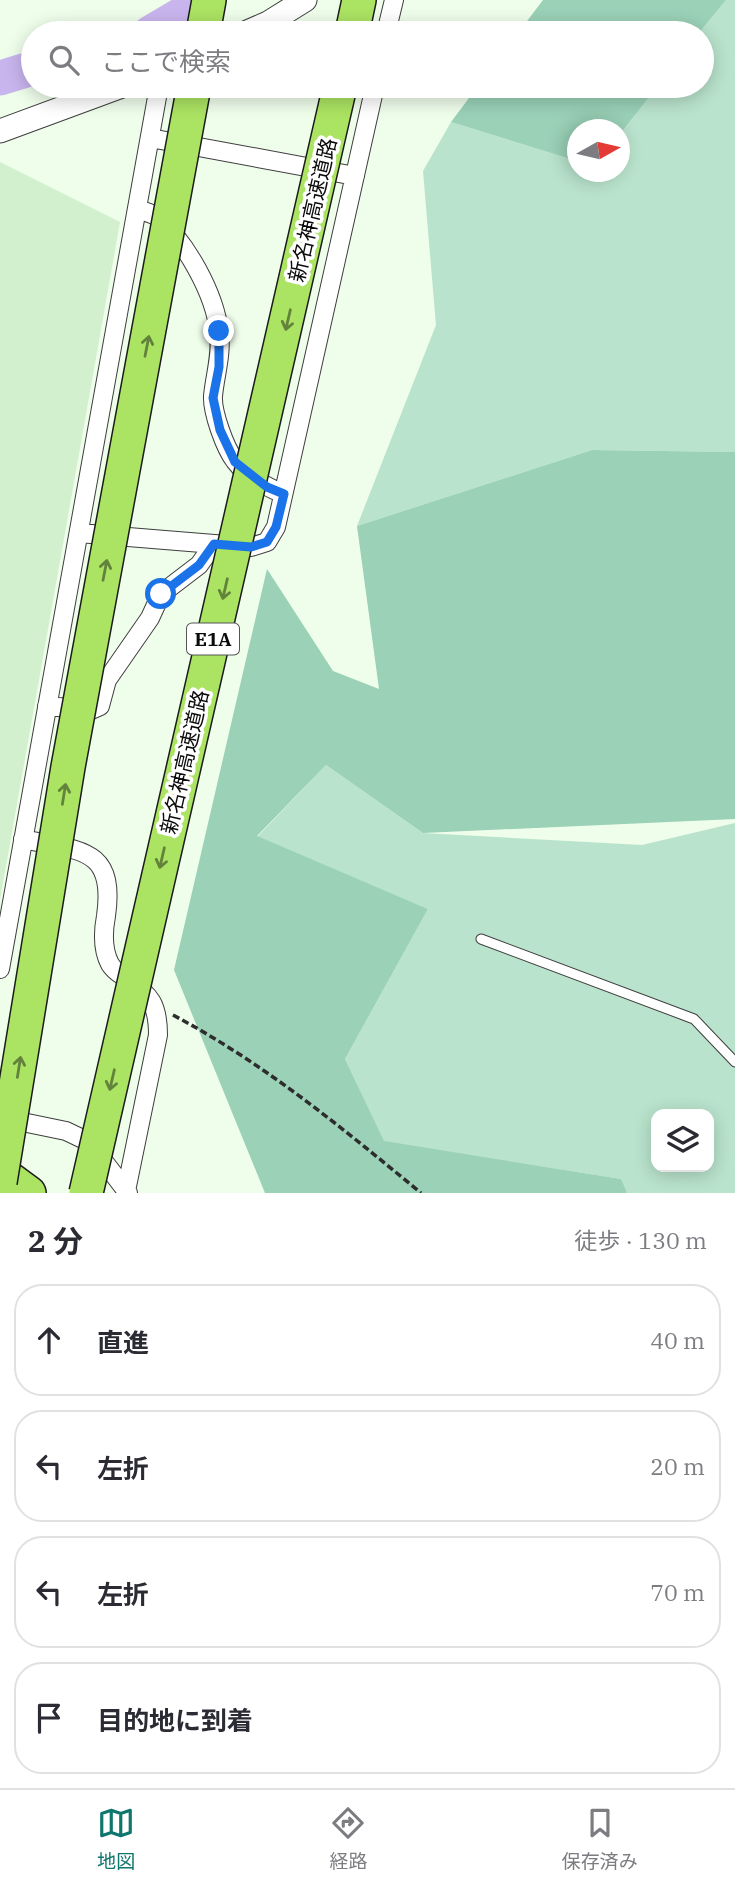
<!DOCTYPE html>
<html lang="ja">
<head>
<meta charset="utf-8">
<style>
	body { margin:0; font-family:"IBM Plex Serif","Noto Sans JP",serif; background:#f2f2f3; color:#2b2b33 }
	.controls { position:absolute; right:21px; bottom:21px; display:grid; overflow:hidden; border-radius:14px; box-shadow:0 4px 18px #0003 }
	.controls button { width:63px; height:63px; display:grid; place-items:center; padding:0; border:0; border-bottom:2px solid #e1e1e2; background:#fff; color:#2b2b33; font:35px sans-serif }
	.compass { position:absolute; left:567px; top:119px; width:63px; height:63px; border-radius:50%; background:#fff; box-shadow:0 4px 18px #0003; rotate:82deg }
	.stop { position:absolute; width:21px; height:21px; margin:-16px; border:5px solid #1a73e8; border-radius:50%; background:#fff }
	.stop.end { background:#1a73e8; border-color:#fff; box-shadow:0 2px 7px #0008 }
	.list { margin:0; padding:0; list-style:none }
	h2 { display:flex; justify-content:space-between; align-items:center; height:91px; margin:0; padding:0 28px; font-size:30px }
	h2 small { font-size:23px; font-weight:400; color:#7c7c81 }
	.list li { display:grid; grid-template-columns:46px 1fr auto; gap:21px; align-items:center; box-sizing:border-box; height:112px; margin:0 14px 14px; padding:0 14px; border:2px solid #e1e1e2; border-radius:28px }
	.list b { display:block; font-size:26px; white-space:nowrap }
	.list em { font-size:23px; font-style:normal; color:#7c7c81 }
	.icon { flex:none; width:38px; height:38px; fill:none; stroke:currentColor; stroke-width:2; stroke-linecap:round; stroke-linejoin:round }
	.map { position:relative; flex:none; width:735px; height:1193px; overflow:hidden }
	.search { position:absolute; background:#fff; box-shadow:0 4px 18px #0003; left:21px; right:21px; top:21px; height:77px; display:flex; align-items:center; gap:18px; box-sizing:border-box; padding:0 24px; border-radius:38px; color:#7c7c81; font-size:26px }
	.sheet { height:595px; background:#fff }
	nav { display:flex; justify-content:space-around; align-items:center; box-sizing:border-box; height:98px; border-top:2px solid #e1e1e2; background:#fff; font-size:19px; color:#7c7c81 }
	nav a { display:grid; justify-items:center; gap:4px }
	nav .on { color:#0f766e }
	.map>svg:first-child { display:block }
	.farmland { fill:#d2efce }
	.green { fill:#b9e3cc; fill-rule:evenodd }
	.forest { fill:#9ad1b7 }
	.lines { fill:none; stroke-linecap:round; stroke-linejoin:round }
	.river { stroke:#c9b5ee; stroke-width:35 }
	.service-casing { stroke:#3e3e3e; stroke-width:11 }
	.minor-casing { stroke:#3e3e3e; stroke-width:20 }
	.tertiary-casing { stroke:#3e3e3e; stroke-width:25 }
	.motorway-casing { stroke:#1c1c1c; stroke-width:36 }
	.path { stroke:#2d2d2d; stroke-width:3.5; stroke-dasharray:7 3.5; stroke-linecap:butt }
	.service { stroke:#fff; stroke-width:9 }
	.minor { stroke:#fff; stroke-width:18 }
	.tertiary { stroke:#fff; stroke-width:23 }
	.motorway { stroke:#abe362; stroke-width:33 }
	.motorway-bridge-casing { stroke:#1c1c1c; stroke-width:36; stroke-linecap:butt }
	.motorway-bridge { stroke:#abe362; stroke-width:33 }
	.oneway { stroke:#63823b }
	.route { stroke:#1a73e8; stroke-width:9 }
	.labels { text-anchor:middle; stroke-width:7; stroke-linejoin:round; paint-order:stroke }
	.shield { fill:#fff; stroke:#545454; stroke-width:2 }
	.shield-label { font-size:19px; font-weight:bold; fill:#0b0b0b }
	.street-label { font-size:21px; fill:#0b0b0b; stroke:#fff }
</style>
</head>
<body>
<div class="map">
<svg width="735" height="1193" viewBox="0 0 735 1193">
	<rect width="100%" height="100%" fill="#effdeb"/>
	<path class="farmland" d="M0,162L120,222L0,900Z"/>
	<path class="green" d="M726,0H735V452L592,450L357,526L436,325L423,171L451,122L577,161L578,172H620V134L658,86H702V33H699Z
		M326,765L423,833L642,845L735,823V1193H625L621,1179L384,1142L345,1059L428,909L257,837ZM656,1114H709V1167H656Z"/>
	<path class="forest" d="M543,0H726L699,33H518Z
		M478,86H658L620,134V130H578L577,161L451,122Z
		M592,450L735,452V819L423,833L326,765L257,836L428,909L345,1059L384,1141L621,1179L627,1193H265L174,970L267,569L333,671L379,689L357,526Z"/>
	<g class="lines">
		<path class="river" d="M150,33L206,0
			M0,78L33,68"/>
		<defs>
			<path id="service" d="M481,939L694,1019L735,1062"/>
			<path id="minor" d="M386,33L394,0
				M150,138L355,176
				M137,209C143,211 152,213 157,217C186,242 215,294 219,332C222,354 215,375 213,396C212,412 225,448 235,461C246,476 267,487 283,494
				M79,533L251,547L267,542L276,527L375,86
				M47,706L91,710L100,706L107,680L150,618L161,594L199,565L214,544
				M23,839C78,851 116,846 106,916C103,932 102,949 110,964C114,971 120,974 126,978C151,995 158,1005 158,1035L126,1191
				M0,969L159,86
				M3,1118L66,1131L89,1142L128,1193"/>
			<path id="tertiary" d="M245,33L268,23L305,0
				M0,131L122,86"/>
			<path id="motorway" d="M203,33L209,0
				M352,33L359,0
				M0,1175L10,1179L29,1193"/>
		</defs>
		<use href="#service" class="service-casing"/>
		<use href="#minor" class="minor-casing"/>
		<use href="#tertiary" class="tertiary-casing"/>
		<use href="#motorway" class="motorway-casing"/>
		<path class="path" d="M173,1015C265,1064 341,1127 421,1193"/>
		<use href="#service" class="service"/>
		<use href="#minor" class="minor"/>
		<use href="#tertiary" class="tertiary"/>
		<use href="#motorway" class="motorway"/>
		<defs>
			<path id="motorway-bridge" d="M0,1182L68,767L194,86
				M86,1193L340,86"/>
		</defs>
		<use href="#motorway-bridge" class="motorway-bridge-casing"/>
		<use href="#motorway-bridge" class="motorway-bridge"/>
	</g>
	<defs><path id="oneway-shaft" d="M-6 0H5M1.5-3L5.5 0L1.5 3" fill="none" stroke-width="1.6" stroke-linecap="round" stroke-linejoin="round" transform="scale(1.75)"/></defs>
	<g class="oneway">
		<use href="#oneway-shaft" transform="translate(288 320) rotate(103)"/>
		<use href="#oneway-shaft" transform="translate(147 346) rotate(-79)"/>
		<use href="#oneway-shaft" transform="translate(105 570) rotate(-79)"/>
		<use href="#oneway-shaft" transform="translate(225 589) rotate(103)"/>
		<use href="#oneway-shaft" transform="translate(64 794) rotate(-81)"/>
		<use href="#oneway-shaft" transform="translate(162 858) rotate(103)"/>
		<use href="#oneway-shaft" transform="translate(19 1067) rotate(-81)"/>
		<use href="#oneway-shaft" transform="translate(112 1080) rotate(103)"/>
	</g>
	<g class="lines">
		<path class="route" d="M161,594L199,565L214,544L251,547L267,542L276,527L284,494L267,487L235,462L220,430L213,398L219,367V331"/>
	</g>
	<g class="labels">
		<rect class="shield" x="187" y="623.5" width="52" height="31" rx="5"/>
		<g class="shield-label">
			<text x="213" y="646">E1A</text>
		</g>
		<g class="street-label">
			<text transform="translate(313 210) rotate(-77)" y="7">新名神高速道路</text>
			<text transform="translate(185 762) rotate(-77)" y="7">新名神高速道路</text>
		</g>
	</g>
</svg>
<div class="controls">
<button><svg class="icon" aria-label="layers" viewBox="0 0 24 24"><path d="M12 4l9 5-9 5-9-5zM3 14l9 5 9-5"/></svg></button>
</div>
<svg class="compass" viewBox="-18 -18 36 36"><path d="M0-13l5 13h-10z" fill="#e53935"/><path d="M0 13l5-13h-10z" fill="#7c7c81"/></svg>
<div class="stop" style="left:161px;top:594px"></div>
<div class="stop end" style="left:219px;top:331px"></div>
<div class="search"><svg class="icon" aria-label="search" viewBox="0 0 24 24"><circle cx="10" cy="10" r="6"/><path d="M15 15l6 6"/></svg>ここで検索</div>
</div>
<section class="sheet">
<h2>2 分<small>徒歩 · 130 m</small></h2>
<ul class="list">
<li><svg class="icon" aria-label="ahead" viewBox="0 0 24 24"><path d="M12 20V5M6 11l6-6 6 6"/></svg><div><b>直進</b></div><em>40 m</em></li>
<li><svg class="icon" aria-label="left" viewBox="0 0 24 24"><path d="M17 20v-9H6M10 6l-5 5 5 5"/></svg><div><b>左折</b></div><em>20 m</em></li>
<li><svg class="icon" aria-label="left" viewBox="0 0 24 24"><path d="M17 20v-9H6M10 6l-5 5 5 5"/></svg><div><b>左折</b></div><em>70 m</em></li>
<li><svg class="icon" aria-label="arrive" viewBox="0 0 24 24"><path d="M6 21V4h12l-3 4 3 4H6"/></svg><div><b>目的地に到着</b></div></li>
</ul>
</section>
<nav>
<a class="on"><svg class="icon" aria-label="map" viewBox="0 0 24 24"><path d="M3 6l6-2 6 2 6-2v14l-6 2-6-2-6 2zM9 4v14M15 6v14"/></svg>地図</a>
<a><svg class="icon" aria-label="directions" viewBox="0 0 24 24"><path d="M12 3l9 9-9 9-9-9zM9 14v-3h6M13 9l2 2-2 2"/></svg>経路</a>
<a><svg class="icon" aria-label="saved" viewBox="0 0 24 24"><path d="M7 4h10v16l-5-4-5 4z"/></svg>保存済み</a>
</nav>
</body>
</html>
